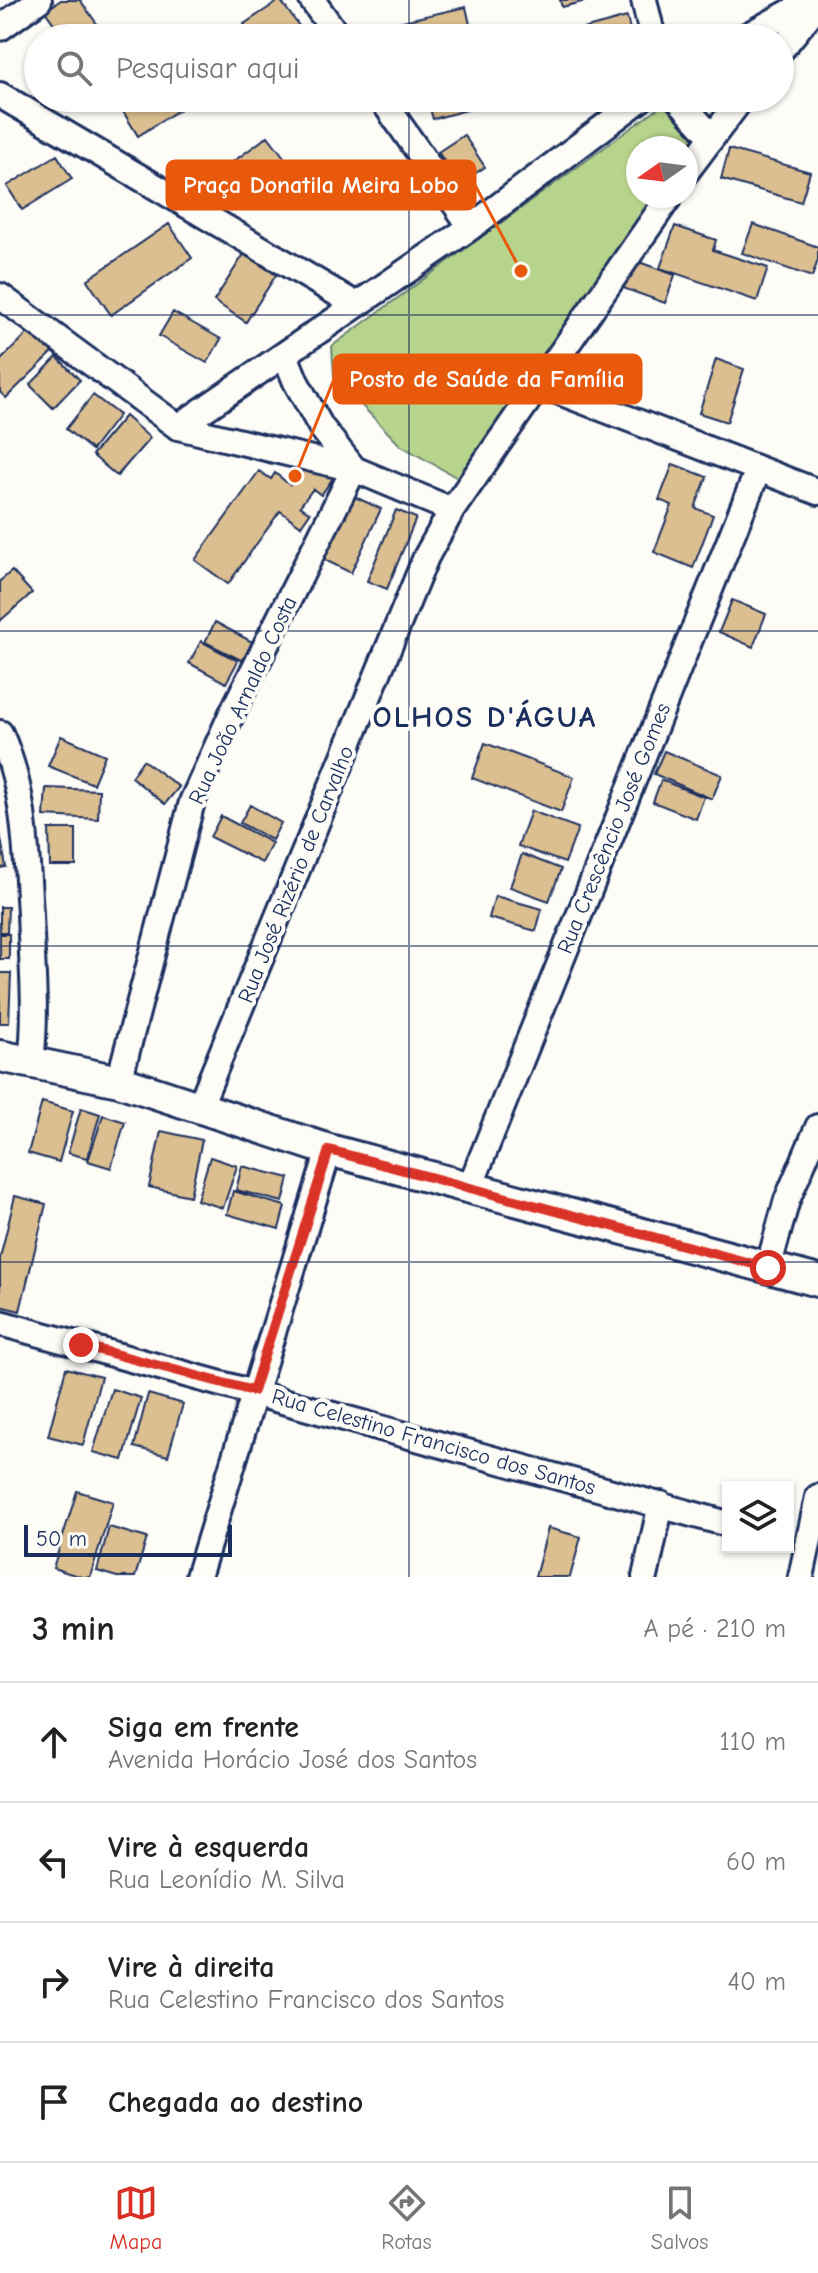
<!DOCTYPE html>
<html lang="pt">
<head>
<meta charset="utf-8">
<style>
	body { margin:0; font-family:"Comic Neue",sans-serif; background:#f6f6f6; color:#222 }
	.controls { position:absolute; right:24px; bottom:24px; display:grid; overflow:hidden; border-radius:0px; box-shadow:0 2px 6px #0004 }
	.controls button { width:72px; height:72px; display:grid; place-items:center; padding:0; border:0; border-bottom:2px solid #e0e0e0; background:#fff; color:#222; font:40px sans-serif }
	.compass { position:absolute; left:626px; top:136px; width:72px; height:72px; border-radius:50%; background:#fff; box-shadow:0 2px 6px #0004; rotate:256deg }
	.scale { position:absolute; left:24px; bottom:20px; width:208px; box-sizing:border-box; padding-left:8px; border:4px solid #1b2f5e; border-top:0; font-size:22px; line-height:28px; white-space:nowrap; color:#1b2f5e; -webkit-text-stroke:6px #fdfcf7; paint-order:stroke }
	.stop { position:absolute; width:24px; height:24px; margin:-18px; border:6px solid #d93025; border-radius:50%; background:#fff }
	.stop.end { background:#d93025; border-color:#fff; box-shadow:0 2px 8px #0008 }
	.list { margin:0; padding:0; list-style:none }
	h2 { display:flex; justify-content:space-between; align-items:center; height:104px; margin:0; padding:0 32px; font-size:34px }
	h2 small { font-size:26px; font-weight:400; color:#767676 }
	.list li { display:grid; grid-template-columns:52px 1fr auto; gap:24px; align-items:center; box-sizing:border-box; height:120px; padding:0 32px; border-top:2px solid #e0e0e0 }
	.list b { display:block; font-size:30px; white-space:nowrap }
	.list p { margin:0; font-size:26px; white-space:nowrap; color:#767676 }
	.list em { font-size:26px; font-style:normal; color:#767676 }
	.icon { flex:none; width:44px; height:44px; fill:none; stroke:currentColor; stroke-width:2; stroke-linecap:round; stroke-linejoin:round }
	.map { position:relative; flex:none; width:818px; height:1577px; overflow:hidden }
	.search { position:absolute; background:#fff; box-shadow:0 2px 6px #0004; left:24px; right:24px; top:24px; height:88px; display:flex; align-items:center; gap:20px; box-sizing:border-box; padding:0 28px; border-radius:44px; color:#767676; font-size:30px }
	.sheet { height:584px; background:#fff }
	nav { display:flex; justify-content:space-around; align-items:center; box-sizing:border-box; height:112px; border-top:2px solid #e0e0e0; background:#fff; font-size:22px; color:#767676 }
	nav a { display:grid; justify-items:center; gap:4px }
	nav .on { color:#d93025 }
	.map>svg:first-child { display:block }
	.green { fill:#b7d48c; stroke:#698275; stroke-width:2 }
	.building { fill:#dcbf90; stroke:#1b2f5e; stroke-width:2 }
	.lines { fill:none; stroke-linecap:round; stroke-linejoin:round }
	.minor-casing { stroke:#1b2f5e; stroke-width:30 }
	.tertiary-casing { stroke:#1b2f5e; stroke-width:36 }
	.minor { stroke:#fdfcf7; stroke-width:24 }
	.tertiary { stroke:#fdfcf7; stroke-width:30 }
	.route { stroke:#d93025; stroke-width:10 }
	.grid { fill:none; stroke:#1b2f5e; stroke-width:2; stroke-opacity:0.55 }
	.labels { text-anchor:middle; stroke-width:8; stroke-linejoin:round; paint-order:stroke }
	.street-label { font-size:22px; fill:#1b2f5e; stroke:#fdfcf7 }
	.district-label { font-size:30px; font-weight:bold; letter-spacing:2px; fill:#1b2f5e; stroke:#fdfcf7 }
	.leader { fill:none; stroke:#e8590c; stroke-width:3 }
	.callout-dot { fill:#e8590c; stroke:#fdfcf7; stroke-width:3 }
	.callout { fill:#e8590c; stroke:#e8590c; stroke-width:3 }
	.callout-label { font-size:24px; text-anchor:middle; font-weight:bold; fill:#fff }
</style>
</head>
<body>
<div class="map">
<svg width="818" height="1577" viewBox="0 0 818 1577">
	<rect width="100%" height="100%" fill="#fdfcf7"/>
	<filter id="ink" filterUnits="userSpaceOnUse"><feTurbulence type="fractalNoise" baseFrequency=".0125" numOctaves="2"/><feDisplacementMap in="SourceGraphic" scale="16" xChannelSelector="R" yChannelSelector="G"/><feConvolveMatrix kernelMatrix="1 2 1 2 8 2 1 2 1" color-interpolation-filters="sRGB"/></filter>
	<g filter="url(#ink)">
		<path class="green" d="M676,98L701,138L686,160V148H638V196H661L461,480L400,445L334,377L332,346L661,106Z"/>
		<path class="building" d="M61,0H80L107,38H64L45,11Z
			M280,0L299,26L282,38H253L244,24Z
			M560,0H590L562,7Z
			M466,7L473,38H373L371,28Z
			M627,17L632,38H550Z
			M138,98H173L180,109L138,136L121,108Z
			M427,98H512L433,119Z
			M464,135L485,167L459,184L438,152Z
			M268,136L287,161L226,207L207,181Z
			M729,149L810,172L801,202L721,179Z
			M57,155L72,179L22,210L7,186Z
			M169,224L192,258L111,315L87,280Z
			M753,224L818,247V260L812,277L742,253Z
			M675,226L716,240L713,250L768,268L757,301L660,268Z
			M244,254L276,275L246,322L214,301Z
			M639,262L675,275L665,303L623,288Z
			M173,312L221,339L207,363L159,336Z
			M31,330L53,352L6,398L0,392V361Z
			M57,357L80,380L53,408L30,385Z
			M716,359L744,369L727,422L699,413Z
			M93,395L119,415L92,450L66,429Z
			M125,416L150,438L117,476L92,455Z
			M308,460L333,478L321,495L313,489L300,506L310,513L301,526L280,511L228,584L195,560L259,471L271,479L275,473L290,485Z
			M673,464L707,477L695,508L713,515L693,568L654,552L672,505L659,500Z
			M351,495L381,509L351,573L321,558Z
			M396,510L416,518L387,589L367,581Z
			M12,571L32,593L0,621V581Z
			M732,600L766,614L753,647L719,632Z
			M215,622L256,644L247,663L205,642Z
			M201,641L238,661L226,683L189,663Z
			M61,736L105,755L93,784L48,766Z
			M485,743L574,777L561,812L472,778Z
			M664,751L722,775L712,799L654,774Z
			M143,760L179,787L165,804L131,777Z
			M661,780L704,797L696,819L653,802Z
			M46,788L99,790L98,819L44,816Z
			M250,805L281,823L272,840L240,823Z
			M531,811L578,828L565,863L518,846Z
			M221,816L272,843L262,863L210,837Z
			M49,829H76V866H50Z
			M0,833L6,867L0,868Z
			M522,854L561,869L549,901L510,887Z
			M495,896L542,909L536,931L489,918Z
			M0,907H8L7,932H0Z
			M0,934H9V959H0Z
			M0,973H11L9,1023H0Z
			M42,1102L73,1111L59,1162L28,1153Z
			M81,1108L100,1114L87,1158L68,1153Z
			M103,1115L125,1122L111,1168L88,1161Z
			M161,1131L202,1140L190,1196L149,1187Z
			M210,1157L237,1166L223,1208L197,1200Z
			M242,1166L289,1178L283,1202L236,1190Z
			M233,1191L285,1206L279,1229L227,1214Z
			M15,1196L46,1204L20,1311L0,1306V1258Z
			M66,1368L101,1377L83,1445L48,1436Z
			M112,1389L141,1398L123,1460L93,1452Z
			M148,1394L183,1404L168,1456L134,1447Z
			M77,1491L113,1502L90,1577H81L53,1568Z
			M109,1527L147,1538L135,1577H117L97,1571Z
			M548,1528L581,1537L570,1577H535Z"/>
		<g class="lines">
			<defs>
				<path id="minor" d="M312,0L339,38
					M644,0L653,38
					M0,28L39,0
					M743,38L812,0
					M780,51L818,4
					M0,95L355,304
					M381,98L471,227
					M677,98L711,136
					M686,172L742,98
					M0,296L178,427L354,469L232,713L192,802L119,1081
					M285,355L296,382L321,427L354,469L452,510
					M539,384L818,492
					M178,427L471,227L642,98
					M0,733C26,791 26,852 30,914C32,964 37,1013 31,1062
					M199,1108L426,557L452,510L670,196
					M470,1187L758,470
					M768,1268L787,1200L818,1127
					M0,1323L728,1524
					M198,1577L329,1150
					M645,1577L661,1504
					M801,1577L818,1497"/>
				<path id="tertiary" d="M0,1056L119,1081L329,1150L818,1281"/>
			</defs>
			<use href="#minor" class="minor-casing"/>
			<use href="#tertiary" class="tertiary-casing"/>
			<use href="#minor" class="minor"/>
			<use href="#tertiary" class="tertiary"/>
		</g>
	</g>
	<g class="lines" filter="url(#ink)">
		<path class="route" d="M81,1345L253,1391L329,1150L768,1268"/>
	</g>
	<path class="grid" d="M409,0V38M409,98V1577M0,315H818M0,631H818M0,946H818M0,1262H818"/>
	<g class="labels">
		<g class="street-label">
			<text transform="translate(242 700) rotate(-65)" y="8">Rua João Arnaldo Costa</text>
			<text transform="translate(613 828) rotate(-68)" y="8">Rua Crescêncio José Gomes</text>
			<text transform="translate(295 874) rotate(-68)" y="8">Rua José Rizério de Carvalho</text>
			<text transform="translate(434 1441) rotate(16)" y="8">Rua Celestino Francisco dos Santos</text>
		</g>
		<g class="district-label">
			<text x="485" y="727">OLHOS D'ÁGUA</text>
		</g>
	</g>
	<path class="leader" d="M521 271L475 185M295 476L334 379"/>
	<g class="callout-dot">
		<circle cx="521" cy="271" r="8"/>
		<circle cx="295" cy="476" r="8"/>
	</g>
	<g class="callout">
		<rect x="167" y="161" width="308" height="48" rx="8"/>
		<rect x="334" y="355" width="307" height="48" rx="8"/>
	</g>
	<g class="callout-label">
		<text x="321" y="193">Praça Donatila Meira Lobo</text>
		<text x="487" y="387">Posto de Saúde da Família</text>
	</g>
</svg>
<div class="controls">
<button><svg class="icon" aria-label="layers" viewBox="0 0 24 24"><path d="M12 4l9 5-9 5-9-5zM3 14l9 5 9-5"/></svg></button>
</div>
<svg class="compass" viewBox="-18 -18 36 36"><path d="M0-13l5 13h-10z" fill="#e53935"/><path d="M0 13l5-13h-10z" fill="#767676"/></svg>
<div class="scale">50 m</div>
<div class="stop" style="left:768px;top:1268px"></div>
<div class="stop end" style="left:81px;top:1345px"></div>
<div class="search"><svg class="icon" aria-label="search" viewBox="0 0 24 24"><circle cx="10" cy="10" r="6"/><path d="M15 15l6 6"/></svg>Pesquisar aqui</div>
</div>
<section class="sheet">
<h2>3 min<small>A pé · 210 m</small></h2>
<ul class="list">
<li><svg class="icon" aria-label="ahead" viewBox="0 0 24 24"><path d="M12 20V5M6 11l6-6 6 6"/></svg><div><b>Siga em frente</b><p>Avenida Horácio José dos Santos</p></div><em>110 m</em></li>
<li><svg class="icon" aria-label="left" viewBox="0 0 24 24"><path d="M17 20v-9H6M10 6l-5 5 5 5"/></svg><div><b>Vire à esquerda</b><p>Rua Leonídio M. Silva</p></div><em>60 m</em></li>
<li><svg class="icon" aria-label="right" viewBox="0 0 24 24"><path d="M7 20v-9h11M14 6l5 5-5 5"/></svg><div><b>Vire à direita</b><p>Rua Celestino Francisco dos Santos</p></div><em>40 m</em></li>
<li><svg class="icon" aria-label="arrive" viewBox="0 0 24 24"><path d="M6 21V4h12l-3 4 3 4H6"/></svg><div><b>Chegada ao destino</b></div></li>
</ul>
</section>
<nav>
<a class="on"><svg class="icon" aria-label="map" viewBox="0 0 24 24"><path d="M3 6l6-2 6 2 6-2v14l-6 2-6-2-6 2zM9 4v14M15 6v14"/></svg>Mapa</a>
<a><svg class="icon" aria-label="directions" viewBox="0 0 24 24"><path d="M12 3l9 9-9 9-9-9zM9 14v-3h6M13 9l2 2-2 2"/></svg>Rotas</a>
<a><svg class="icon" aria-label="saved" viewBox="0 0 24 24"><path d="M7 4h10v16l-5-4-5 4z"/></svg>Salvos</a>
</nav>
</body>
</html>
